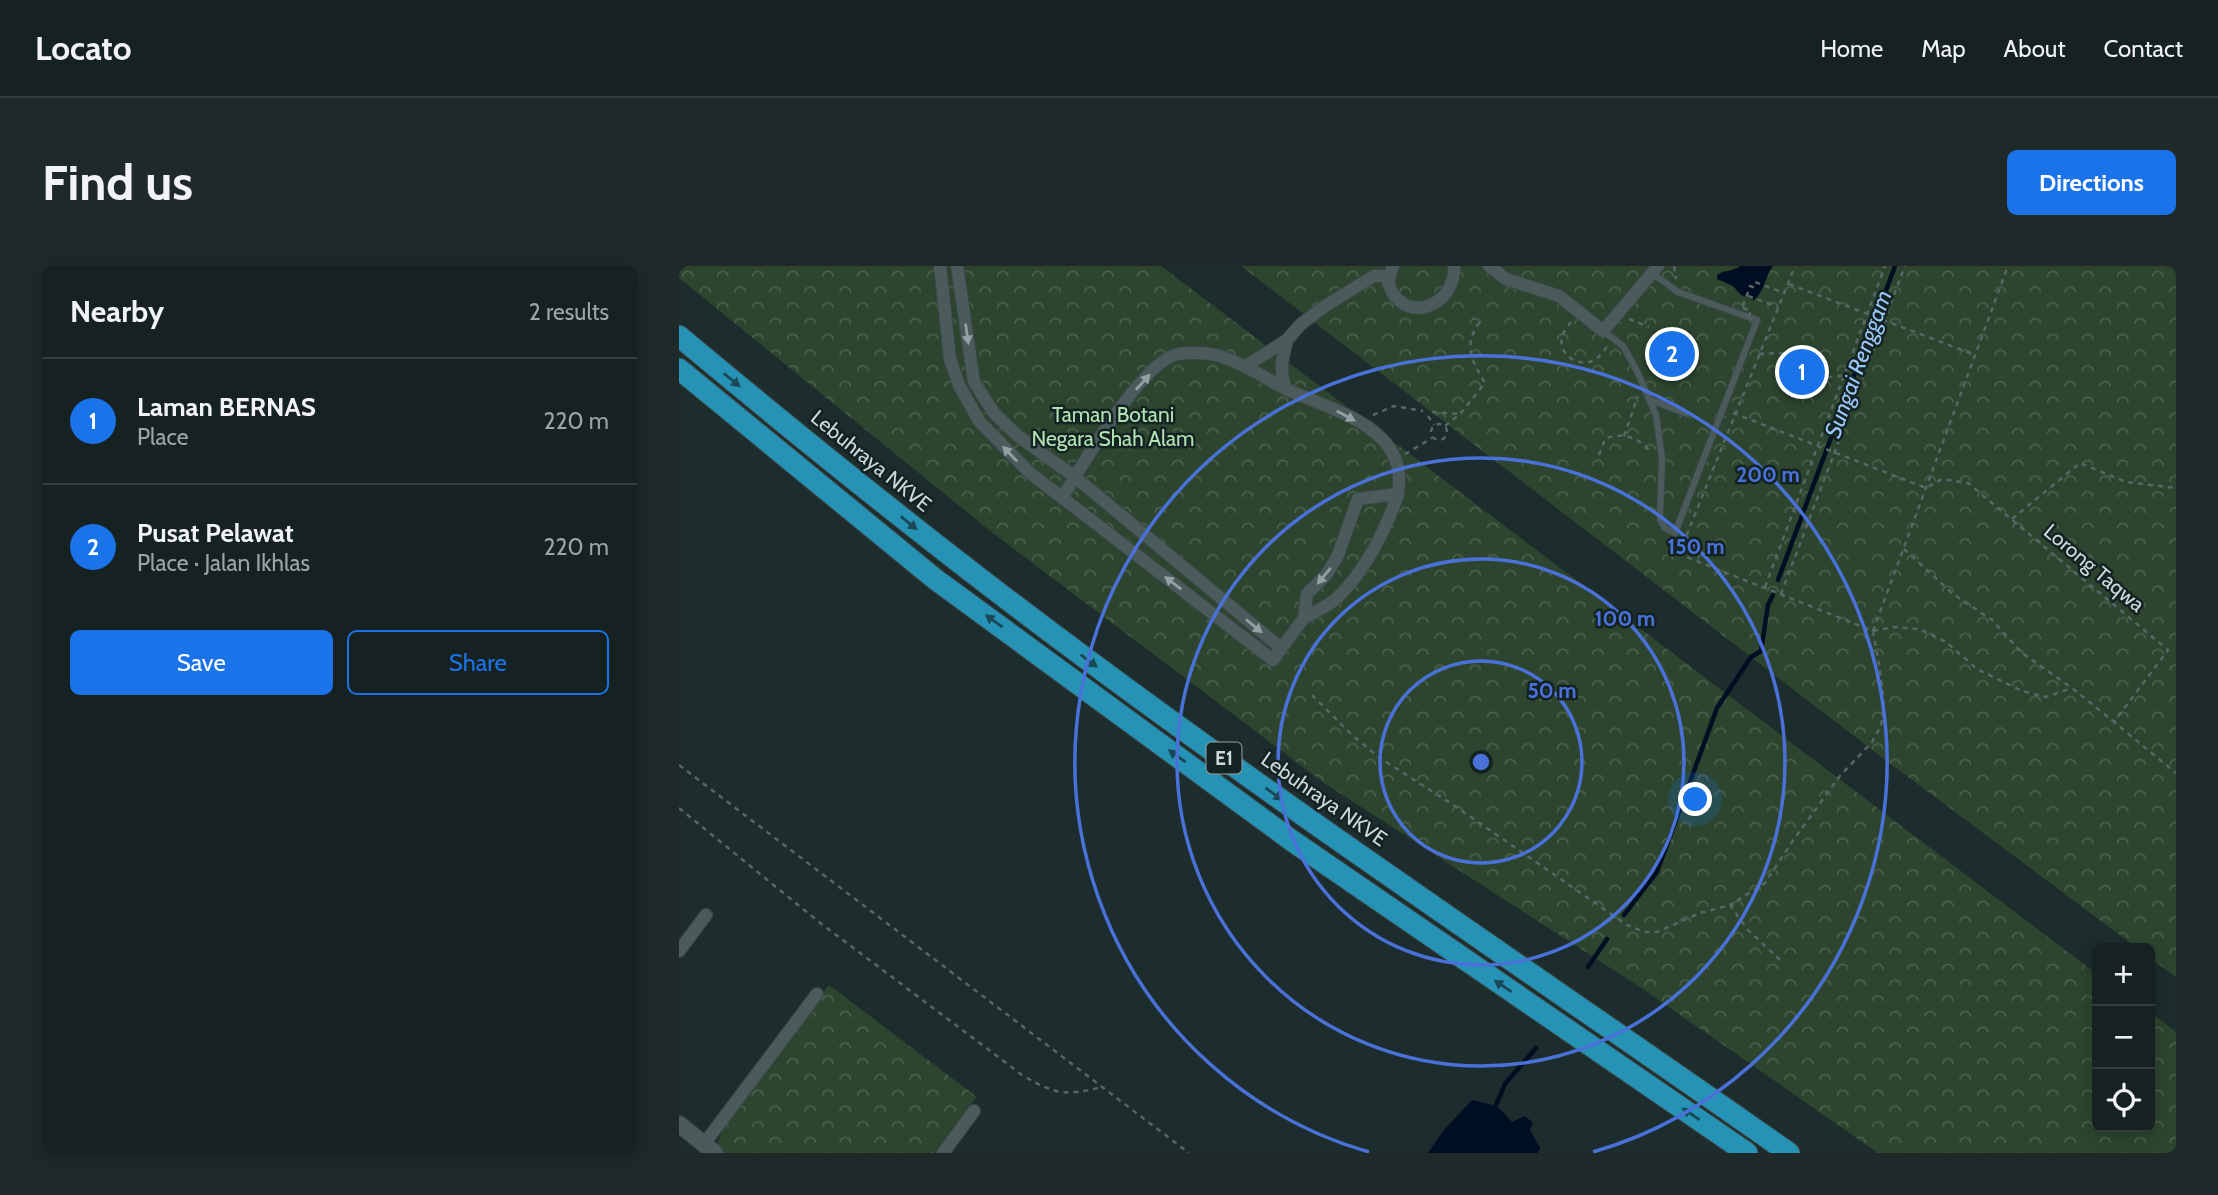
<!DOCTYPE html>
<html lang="en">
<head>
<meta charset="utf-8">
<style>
	body { margin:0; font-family:Cabin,sans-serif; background:#1f292a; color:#f1f3f6 }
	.controls { position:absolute; right:21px; bottom:21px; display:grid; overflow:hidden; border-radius:10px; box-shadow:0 4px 18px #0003 }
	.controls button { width:63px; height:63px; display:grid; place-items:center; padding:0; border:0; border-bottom:2px solid #353e3f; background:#162121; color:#f1f3f6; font:35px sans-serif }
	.you { position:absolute; left:1017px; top:534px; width:24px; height:24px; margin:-18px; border:5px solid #fff; border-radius:50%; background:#1a73e8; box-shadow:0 0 0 10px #1a73e833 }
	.badge { display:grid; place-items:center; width:46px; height:46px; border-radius:50%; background:#1a73e8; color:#fff; font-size:23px; font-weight:700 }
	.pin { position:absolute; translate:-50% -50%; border:4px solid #fff; box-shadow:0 2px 7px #0006 }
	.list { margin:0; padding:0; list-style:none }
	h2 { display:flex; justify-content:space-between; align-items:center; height:91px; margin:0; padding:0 28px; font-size:30px }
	h2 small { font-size:23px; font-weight:400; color:#9ea3a5 }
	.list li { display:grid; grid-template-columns:46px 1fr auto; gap:21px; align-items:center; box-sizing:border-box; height:126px; padding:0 28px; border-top:2px solid #353e3f }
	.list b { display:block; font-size:26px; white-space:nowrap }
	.list p { margin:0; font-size:23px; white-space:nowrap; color:#9ea3a5 }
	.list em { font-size:23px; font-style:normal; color:#9ea3a5 }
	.actions { display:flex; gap:14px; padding:21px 28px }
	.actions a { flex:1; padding:16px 0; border:2px solid #1a73e8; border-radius:10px; text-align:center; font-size:24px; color:#1a73e8 }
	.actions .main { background:#1a73e8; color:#fff }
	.icon { flex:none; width:38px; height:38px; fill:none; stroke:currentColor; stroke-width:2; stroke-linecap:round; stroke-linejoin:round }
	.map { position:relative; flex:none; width:1497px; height:887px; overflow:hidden; border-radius:10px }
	header { display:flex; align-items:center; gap:42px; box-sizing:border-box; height:98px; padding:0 35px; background:#162121; border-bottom:2px solid #353e3f }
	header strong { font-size:33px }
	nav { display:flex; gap:38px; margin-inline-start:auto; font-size:24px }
	.intro { display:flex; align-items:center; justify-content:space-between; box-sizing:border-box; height:168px; padding:0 42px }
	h1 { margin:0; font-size:49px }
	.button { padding:18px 32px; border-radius:10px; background:#1a73e8; color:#fff; font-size:24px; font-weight:700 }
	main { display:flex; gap:42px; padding:0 42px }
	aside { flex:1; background:#162121; border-radius:10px; box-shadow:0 4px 18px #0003 }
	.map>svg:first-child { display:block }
	.park { fill:url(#park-crowns) }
	.water { fill:#000e24 }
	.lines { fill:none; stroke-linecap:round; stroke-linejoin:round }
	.stream { stroke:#000e24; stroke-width:4.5 }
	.service-casing { stroke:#3a4747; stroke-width:8 }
	.minor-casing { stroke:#3a4747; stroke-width:14 }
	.tertiary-casing { stroke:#3a4747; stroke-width:18 }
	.motorway-casing { stroke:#3a4747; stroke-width:23 }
	.path { stroke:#586666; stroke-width:2.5; stroke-dasharray:5 5; stroke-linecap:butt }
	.service { stroke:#4b5b5c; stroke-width:6 }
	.minor { stroke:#4b5b5c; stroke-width:12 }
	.tertiary { stroke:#4b5b5c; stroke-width:16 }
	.motorway { stroke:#2692b5; stroke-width:21 }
	.path-bridge { stroke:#586666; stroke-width:2.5; stroke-dasharray:5 5; stroke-linecap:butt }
	.oneway { fill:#94a0a1 }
	.oneway2 { fill:#1a4955 }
	.ring { fill:none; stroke:#4a71d8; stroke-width:3.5 }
	.labels { text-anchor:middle; stroke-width:5; stroke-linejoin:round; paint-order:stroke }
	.shield { fill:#132222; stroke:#97a2a2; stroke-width:2 }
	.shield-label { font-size:19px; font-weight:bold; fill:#cfd9d9 }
	.park-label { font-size:21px; fill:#b2e3b2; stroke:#132222 }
	.street-label { font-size:21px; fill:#cfd9d9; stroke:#132222 }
	.water-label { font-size:23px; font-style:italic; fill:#9bc8f9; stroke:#132222 }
	.centre { fill:#4a71d8; stroke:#132222; stroke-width:3.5 }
	.ring-label { font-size:21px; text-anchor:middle; font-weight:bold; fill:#4a71d8; stroke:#132222; stroke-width:5; stroke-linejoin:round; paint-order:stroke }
</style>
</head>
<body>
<header>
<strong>Locato</strong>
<nav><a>Home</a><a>Map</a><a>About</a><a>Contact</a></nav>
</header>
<div class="intro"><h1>Find us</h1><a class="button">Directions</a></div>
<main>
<aside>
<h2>Nearby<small>2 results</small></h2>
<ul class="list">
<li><span class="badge">1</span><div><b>Laman BERNAS</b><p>Place</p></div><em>220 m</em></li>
<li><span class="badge">2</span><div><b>Pusat Pelawat</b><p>Place · Jalan Ikhlas</p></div><em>220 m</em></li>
</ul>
<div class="actions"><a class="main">Save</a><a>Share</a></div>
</aside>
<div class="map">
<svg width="1497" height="887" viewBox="0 0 1497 887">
	<defs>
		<pattern id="park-crowns" width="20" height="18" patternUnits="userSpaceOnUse" patternTransform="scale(1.75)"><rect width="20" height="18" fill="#2d452e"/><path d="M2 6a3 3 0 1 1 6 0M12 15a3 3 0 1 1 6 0" fill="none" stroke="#4a5f4c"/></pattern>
	</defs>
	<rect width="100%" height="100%" fill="#1d2c2c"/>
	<path class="park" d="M0,0H482L1418,708V861H1471V746L1497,766V887H1199L964,723L645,517L310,264L0,12Z
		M562,0H1497V711L1471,692V682H1458L1205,493Z
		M150,719L298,831L255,887H43L39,876L45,859Z"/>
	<path class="water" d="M1061,0H1094C1086,11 1085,26 1075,34L1062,29L1054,20L1038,13V9C1044,4 1053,6 1061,0Z
		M793,834L818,840L833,856L846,850L854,857L851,864L861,882L859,887H749L764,865Z"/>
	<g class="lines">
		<path class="stream" d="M1099,314L1216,0
			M945,649L978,606L1038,442L1072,391L1082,385L1089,339L1094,329
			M909,701L928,673
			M815,844L826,818L857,782"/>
		<defs>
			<path id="service" d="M924,65L944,80L958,105L977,149L983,192L981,253L986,262L996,267L1078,54L999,26L973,7
				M972,134L1008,148"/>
			<path id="minor" d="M261,0L271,93L280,119L300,155L351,207L594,394L625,352L628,328L648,308L659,289L679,233L719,228C722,206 719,190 704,174C682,150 638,137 609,124C585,112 563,96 537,89C527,87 510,86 499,88C462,96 403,200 383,232
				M278,0L295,116L315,147L339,170L396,211L602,382
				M714,0L709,16C723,62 778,40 775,0
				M810,0L827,13L880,30L924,65L979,0
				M567,100L608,74L622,58L646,40L695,10H710
				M607,123C600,104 603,93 608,74
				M625,352C635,346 650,340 658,332C686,305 707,264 719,228
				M0,685L27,649
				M25,878L138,728
				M264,887L295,845"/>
			<path id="tertiary" d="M0,858L36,887"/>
			<path id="motorway" d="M0,70C135,183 272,293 413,397C641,566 878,724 1110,887
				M0,103L256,313L612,574L1068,887"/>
		</defs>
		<use href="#service" class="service-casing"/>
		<use href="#minor" class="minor-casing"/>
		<use href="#tertiary" class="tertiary-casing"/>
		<use href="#motorway" class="motorway-casing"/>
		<path class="path" d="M995,0L997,13
			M1110,18L1296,89
			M1069,30L1099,41
			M1064,40L1071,20L1074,21L1076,16L1105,27
			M950,53L970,61
			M892,56C889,60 884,66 883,71C879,88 898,101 913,95C920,92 925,85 929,79
			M1080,88L1102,87L1114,98L1130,96L1144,112L1167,109
			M753,146L781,148
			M1054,147L1247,222L1263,213L1289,217L1489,384L1435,456L1497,507
			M694,149L715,140L744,145
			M749,150L755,159
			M752 166a8 8 0 1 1 16 0a8 8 0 1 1-16 0Z
			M766,160L781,148L806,117C793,95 784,80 800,57L794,52
			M945,170L959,130
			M726,188L753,172
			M920,189L926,173C942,165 962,172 972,187
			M1333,253L1401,197L1447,216L1497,222
			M998,277L1000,288L1194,365L1201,404L1205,440L1202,460L1193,476L1160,511L1113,576L1086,617L1051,639
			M1225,283L1274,328L1313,354L1343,387L1393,422L1435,456
			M1000,288L1116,0
			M1086,321L1206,0
			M1102,328L1226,0
			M1194,365L1329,0
			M1194,365L1215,361L1240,363L1267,376L1298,403L1343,425L1367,431L1393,422
			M633,429L673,469L701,492L776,540L948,659L966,666H978L1021,647L1051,639L1068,663L1101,694
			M0,499L510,887
			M0,542L140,656L343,809C377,829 386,830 423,821"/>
		<use href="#service" class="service"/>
		<use href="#minor" class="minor"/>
		<use href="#tertiary" class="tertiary"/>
		<use href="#motorway" class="motorway"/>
		<path class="path-bridge" d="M1064,42L1072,45L1068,55"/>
	</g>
	<defs><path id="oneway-solid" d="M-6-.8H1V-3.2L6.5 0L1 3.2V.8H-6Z" transform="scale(1.75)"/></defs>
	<g class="oneway">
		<use href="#oneway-solid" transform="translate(288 68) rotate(82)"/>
		<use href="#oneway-solid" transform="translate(464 116) rotate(-48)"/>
		<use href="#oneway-solid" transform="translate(667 150) rotate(28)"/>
		<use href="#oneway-solid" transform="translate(331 188) rotate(-134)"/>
		<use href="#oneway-solid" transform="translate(645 310) rotate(130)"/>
		<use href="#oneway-solid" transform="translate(494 317) rotate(-142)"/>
		<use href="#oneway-solid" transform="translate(575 360) rotate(40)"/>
	</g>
	<g class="oneway2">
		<use href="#oneway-solid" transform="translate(53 114) rotate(39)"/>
		<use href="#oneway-solid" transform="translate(230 257) rotate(39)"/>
		<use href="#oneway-solid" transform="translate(315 355) rotate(-144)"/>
		<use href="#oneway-solid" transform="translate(410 395) rotate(37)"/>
		<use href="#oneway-solid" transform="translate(498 490) rotate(-144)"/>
		<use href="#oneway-solid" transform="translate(595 528) rotate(36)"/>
		<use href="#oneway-solid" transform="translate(824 720) rotate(-146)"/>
		<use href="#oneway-solid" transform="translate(1012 848) rotate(-146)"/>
	</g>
	<g class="ring">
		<circle cx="802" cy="496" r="101"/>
		<circle cx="802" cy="496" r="203"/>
		<circle cx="802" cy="496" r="304"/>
		<path d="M690 886A406 406 0 1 1 914 886"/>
	</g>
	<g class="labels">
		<rect class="shield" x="527.5" y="476.5" width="35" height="31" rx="5"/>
		<g class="shield-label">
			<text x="545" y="499">E1</text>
		</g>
		<g class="park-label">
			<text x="434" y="156">Taman Botani<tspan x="434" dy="24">Negara Shah Alam</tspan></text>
		</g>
		<g class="street-label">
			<text transform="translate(192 195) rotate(39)" y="7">Lebuhraya NKVE</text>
			<text transform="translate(1415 302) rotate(40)" y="7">Lorong Taqwa</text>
			<text transform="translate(645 533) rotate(35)" y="7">Lebuhraya NKVE</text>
		</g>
		<g class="water-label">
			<text transform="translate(1179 98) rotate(-70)" y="8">Sungai Renggam</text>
		</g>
	</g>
	<circle cx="802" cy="496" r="10" class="centre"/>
	<g class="ring-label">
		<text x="1089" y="216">200 m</text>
		<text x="1017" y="288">150 m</text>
		<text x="946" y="360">100 m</text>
		<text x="873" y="432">50 m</text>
	</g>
</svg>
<div class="controls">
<button>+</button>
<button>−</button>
<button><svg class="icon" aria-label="locate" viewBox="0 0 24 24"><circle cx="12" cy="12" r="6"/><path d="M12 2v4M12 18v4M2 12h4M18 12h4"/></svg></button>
</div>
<div class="you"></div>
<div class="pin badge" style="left:1123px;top:106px">1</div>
<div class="pin badge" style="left:993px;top:88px">2</div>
</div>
</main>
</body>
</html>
